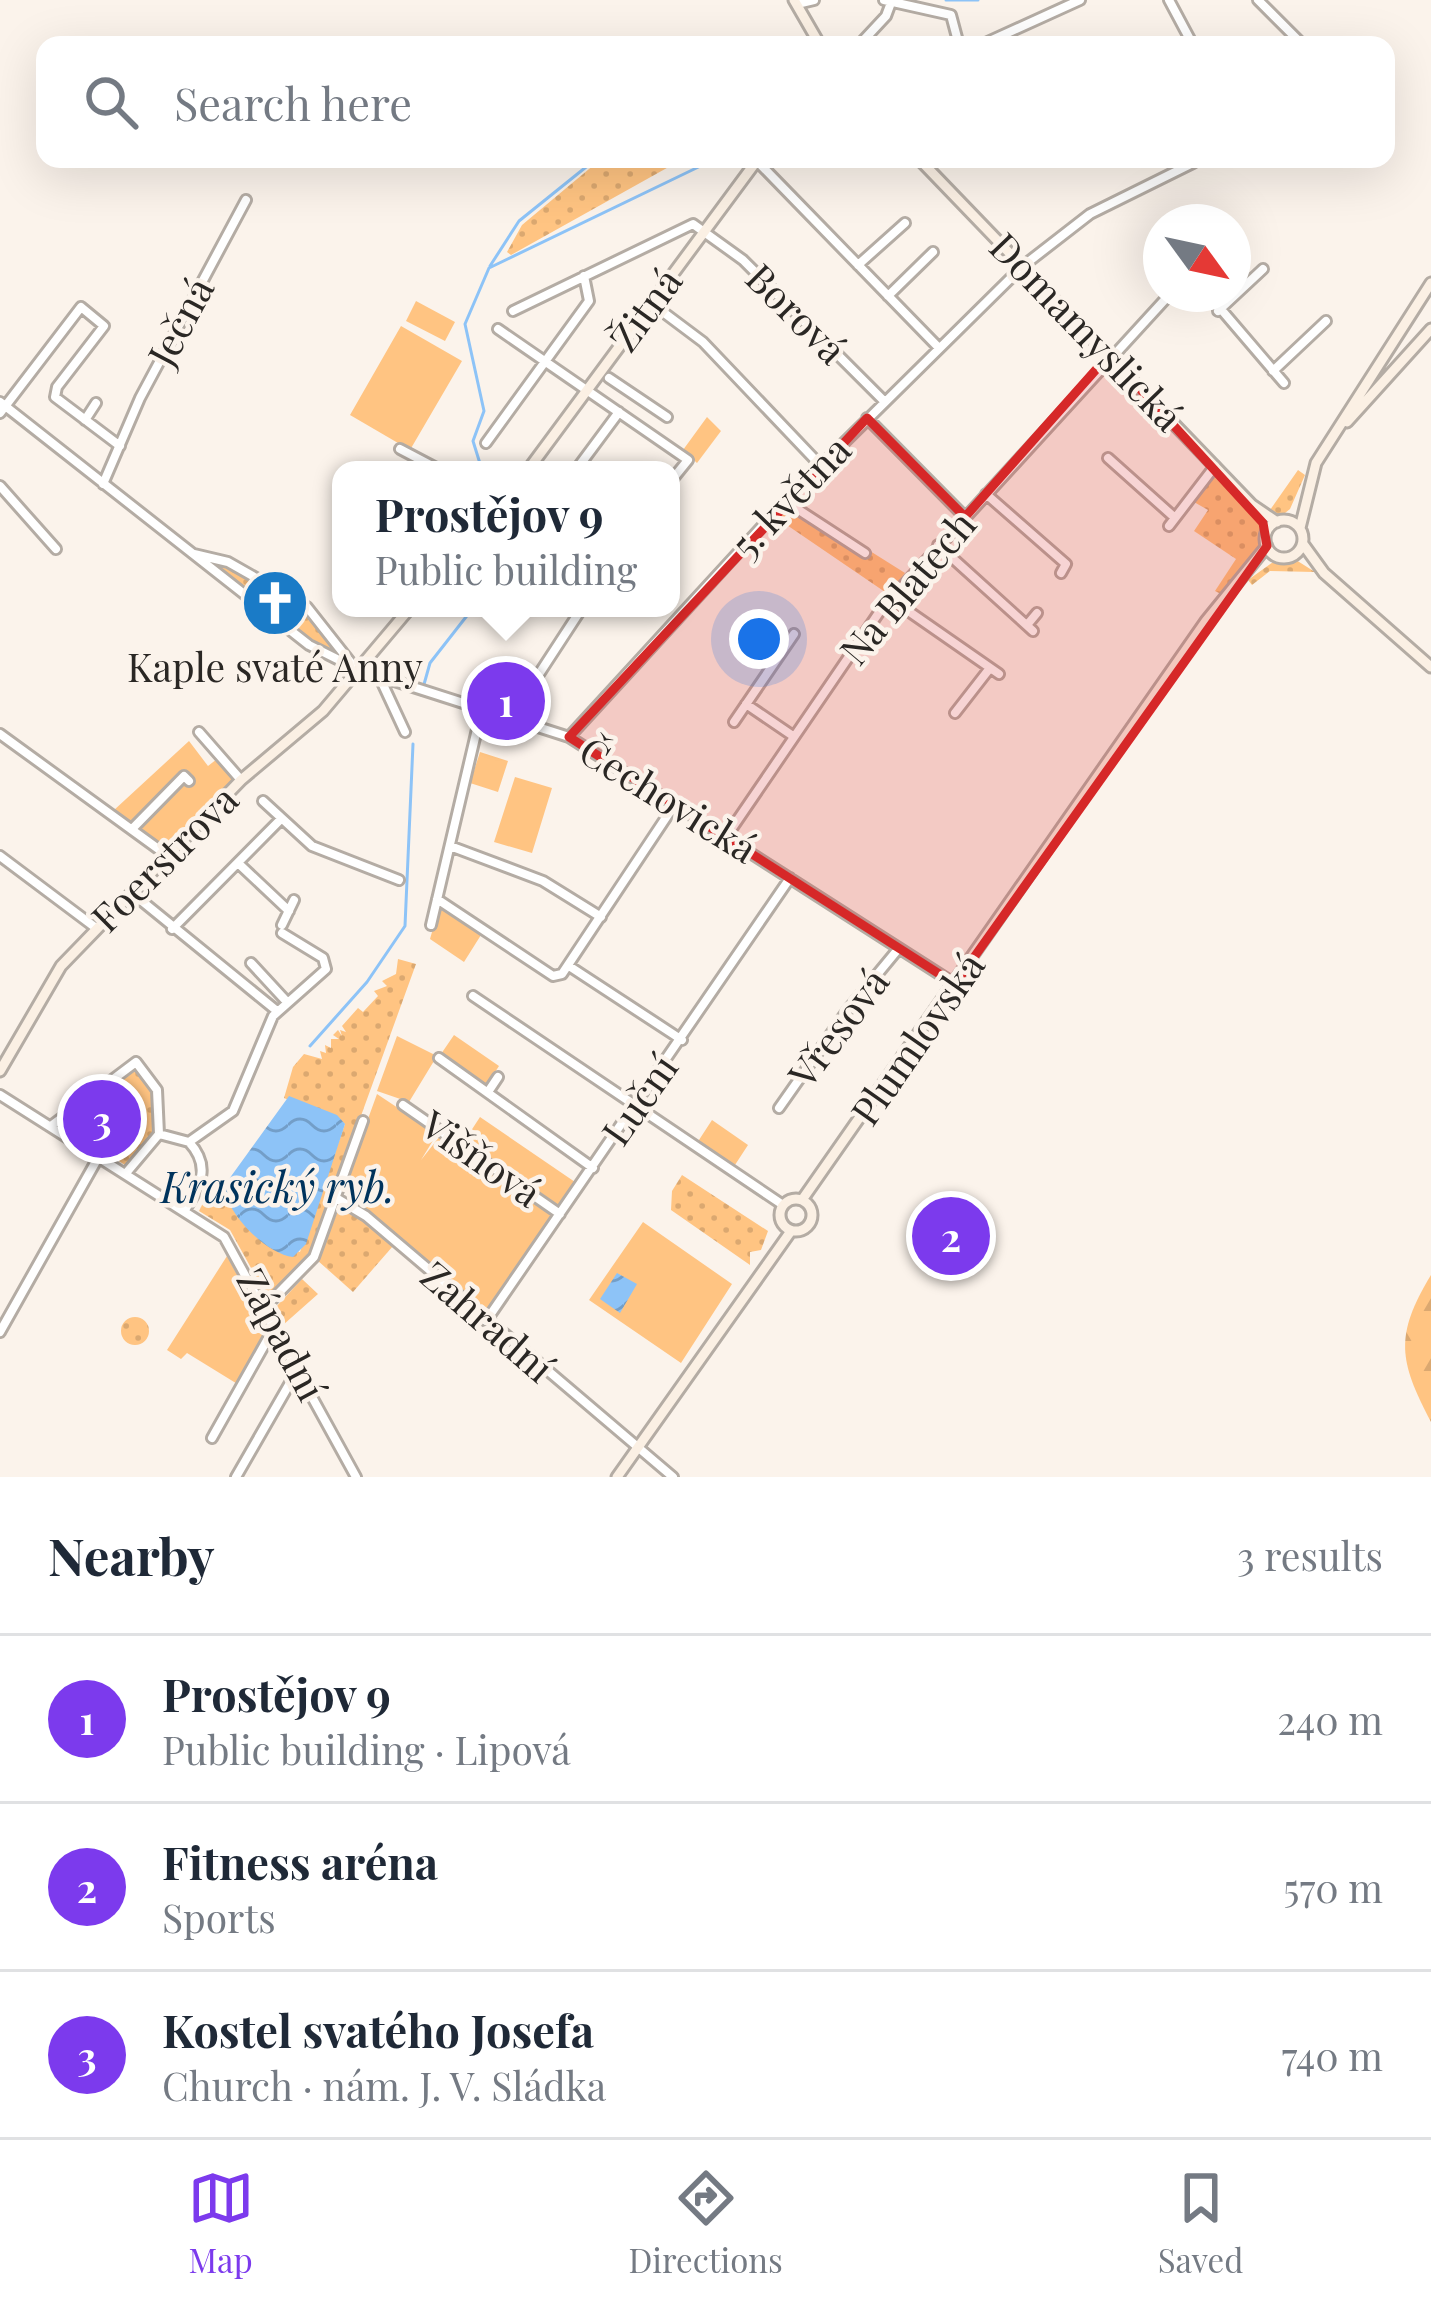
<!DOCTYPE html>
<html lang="en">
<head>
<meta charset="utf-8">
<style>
	body { margin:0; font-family:"Playfair Display",serif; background:#f2f2f3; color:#1f2937 }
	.compass { position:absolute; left:1143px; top:204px; width:108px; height:108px; border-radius:50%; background:#fff; box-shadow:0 12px 48px #0002; rotate:123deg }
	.you { position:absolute; left:759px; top:639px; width:42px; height:42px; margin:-30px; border:9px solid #fff; border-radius:50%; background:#1a73e8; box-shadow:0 0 0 18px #1a73e833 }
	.badge { display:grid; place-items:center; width:78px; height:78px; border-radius:50%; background:#7c3aed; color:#fff; font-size:39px; font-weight:700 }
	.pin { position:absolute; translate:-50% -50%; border:6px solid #fff; box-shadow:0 3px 12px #0006 }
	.popup { position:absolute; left:332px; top:461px; width:348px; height:156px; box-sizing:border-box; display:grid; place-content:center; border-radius:24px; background:#fff; filter:drop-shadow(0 3px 9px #0005); font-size:39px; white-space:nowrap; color:#747a83 }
	.popup b { font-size:45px; color:#1f2937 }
	.popup::after { content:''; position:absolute; left:50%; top:100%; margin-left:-24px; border:24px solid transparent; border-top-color:#fff }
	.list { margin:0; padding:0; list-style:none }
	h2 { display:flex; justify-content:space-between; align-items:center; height:156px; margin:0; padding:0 48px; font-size:51px }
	h2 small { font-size:39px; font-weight:400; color:#747a83 }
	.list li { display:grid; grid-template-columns:78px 1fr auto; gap:36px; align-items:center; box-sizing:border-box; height:168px; padding:0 48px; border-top:3px solid #e0e1e3 }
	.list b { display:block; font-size:45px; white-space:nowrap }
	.list p { margin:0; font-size:39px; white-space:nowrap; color:#747a83 }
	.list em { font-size:39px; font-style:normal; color:#747a83 }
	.icon { flex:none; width:66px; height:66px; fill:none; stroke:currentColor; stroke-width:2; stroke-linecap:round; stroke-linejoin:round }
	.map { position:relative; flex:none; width:1431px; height:1477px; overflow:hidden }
	.search { position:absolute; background:#fff; box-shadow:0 12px 48px #0002; left:36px; right:36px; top:36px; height:132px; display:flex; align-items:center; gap:30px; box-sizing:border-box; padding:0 42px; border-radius:24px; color:#747a83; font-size:45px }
	.sheet { height:660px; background:#fff }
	nav { display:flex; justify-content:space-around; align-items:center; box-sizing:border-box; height:168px; border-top:3px solid #e0e1e3; background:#fff; font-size:33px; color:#747a83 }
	nav a { display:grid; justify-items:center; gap:6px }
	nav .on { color:#7c3aed }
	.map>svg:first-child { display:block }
	.grass { fill:url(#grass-dots) }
	.forest { fill:url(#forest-firs) }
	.garden { fill:#ffc482 }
	.water { fill:url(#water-waves) }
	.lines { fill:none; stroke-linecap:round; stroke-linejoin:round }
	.stream { stroke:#8dc3f7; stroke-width:3 }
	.street-casing { stroke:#b4aca4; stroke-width:14 }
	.secondary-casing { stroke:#b4aca4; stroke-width:15 }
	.street { stroke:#fff; stroke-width:8 }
	.secondary { stroke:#fbf0e4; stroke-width:9 }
	.marked { fill:#d62828; fill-opacity:0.2; stroke:#d62828; stroke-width:9; stroke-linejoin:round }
	.labels { text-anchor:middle; stroke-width:9; stroke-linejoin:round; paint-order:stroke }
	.street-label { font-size:39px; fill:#2a2724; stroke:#fbf3eb }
	.poi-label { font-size:39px; fill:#2a2724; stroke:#fbf3eb }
	.water-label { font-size:42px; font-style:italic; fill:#00335c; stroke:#fbf3eb }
</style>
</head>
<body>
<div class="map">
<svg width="1431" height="1477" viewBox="0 0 1431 1477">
	<defs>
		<pattern id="grass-dots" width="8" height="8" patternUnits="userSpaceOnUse" patternTransform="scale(3)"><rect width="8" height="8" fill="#ffc482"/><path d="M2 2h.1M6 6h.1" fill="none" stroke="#dba870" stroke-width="1.8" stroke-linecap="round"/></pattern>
		<pattern id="forest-firs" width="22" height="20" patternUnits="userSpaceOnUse" patternTransform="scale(3)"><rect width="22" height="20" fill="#ffc482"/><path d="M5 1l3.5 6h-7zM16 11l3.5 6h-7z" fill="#dba870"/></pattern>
		<pattern id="water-waves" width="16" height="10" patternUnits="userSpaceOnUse" patternTransform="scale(3)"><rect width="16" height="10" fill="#8dc3f7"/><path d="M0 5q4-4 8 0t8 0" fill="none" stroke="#739ec8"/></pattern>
	</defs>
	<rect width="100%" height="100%" fill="#fbf3eb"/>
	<path class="grass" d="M601,159H672L674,164L511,255L507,252L522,225Z
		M1298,470L1305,475L1290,509L1280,517C1267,516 1258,505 1249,496L1270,510Z
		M1213,476L1225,481L1263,529L1262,547L1221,594L1215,591L1236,559L1194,531L1208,510L1194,502Z
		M788,508L864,558L870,551L905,573L888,594L778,519Z
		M194,554C245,566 329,603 339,659Z
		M1276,560H1296L1315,572L1270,571L1252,585L1248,580Z
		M398,959L416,964L312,1251L272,1296L266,1295L230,1230L199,1211L207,1195L225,1189L258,1238L300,1252L345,1124L284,1098L293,1067L304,1054L322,1059L320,1051L326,1053L325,1045L331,1048V1039H339L333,1035L338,1030L342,1036L340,1030L346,1032L342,1026L358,1008L363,1012L378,996L374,991L387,986L382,981L396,974Z
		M136,1067L155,1094L156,1130L125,1165L59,1123Z
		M682,1175L768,1231L761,1250L750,1252V1265L671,1210L672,1191Z
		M340,1206L359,1215L393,1246L353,1292L317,1260Z
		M302,1279L318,1294L283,1325L275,1308Z
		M121 1331a14 14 0 1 1 28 0a14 14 0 1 1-28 0Z"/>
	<path class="forest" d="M1431,1275V1422C1399,1361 1394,1336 1431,1275Z"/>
	<path class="garden" d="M416,301L455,322L445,341L406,321Z
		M401,326L462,361L410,450L350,415Z
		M707,417L721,431L697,463L683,450Z
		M189,741L208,766L217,759L234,778L165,847L139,828L183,781L189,786L194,782L186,771L130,823L113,811Z
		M480,752L508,761L498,792L470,783Z
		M515,777L552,788L532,853L494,842Z
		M444,910L481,935L464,962L430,939L438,911Z
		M454,1035L499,1066L486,1086L441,1054Z
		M397,1036L437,1056L409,1102L377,1091Z
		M377,1094L437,1134L421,1160L440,1136L553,1214L486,1310L480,1311L343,1188Z
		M480,1117L575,1182L559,1206L465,1140Z
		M712,1120L748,1145L733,1168L697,1143Z
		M643,1222L732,1284L681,1363L589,1300Z
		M227,1256L268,1331L239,1385L187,1353L181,1359L167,1350Z"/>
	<path class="water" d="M289,1096L337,1115L345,1124L306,1244L293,1257C266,1254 226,1213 224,1186Z
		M617,1273L637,1284L620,1313L600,1299Z"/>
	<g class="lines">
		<path class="stream" d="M946,0H978
			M490,266L519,221L596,159
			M482,470L473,441L484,411L465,324L489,268L715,159
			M421,695L430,663L473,608
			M310,1046L367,982L405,926L413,744
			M209,1197L216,1188L227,1187"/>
		<defs>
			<path id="street" d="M884,0L951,15L959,45
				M1169,0L1193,45
				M1258,0L1303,45
				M797,4L814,0
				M859,45L886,16L892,0
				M981,45L1080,0
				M757,161L939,348
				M858,265L905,223
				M1208,294L1284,383
				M888,296L933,252
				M651,303L703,342L820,465
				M513,311L693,224L743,260L884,401
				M1218,311L1263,269
				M498,329L688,460L671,481
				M1273,371L1326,321
				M609,378L667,417
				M0,402L309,645L355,668L307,607L228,562L194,554
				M0,413L81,307L104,326L57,387L55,397L120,446
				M867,418L965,517
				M85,420L96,403
				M486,443L589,301L584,276
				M400,449L440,470
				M1108,458L1174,517
				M576,470L619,412
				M103,484L140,398L246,200
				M0,486L56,549
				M986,494L1066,564L1061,573
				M785,501L865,553
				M1169,526L1215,466
				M938,545L1033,631
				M891,599L999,674
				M1027,625L1037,613
				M357,669L569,737L955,984
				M379,676L405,732
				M746,704L793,736
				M955,713L990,668
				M511,717L582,608
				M734,722L794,634
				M199,732L241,780
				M0,734L168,856
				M569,737L789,497L1023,266L1090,214L1193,163
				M263,801L312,846L399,880
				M133,828L184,776L189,781
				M726,837L880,611L1170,294
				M450,846L543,881L601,917
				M0,856L96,928
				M238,863L289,911
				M132,893L277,1011
				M437,899L553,976L562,974L675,804
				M282,925L294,900
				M431,925L482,708
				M172,929L281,819
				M251,963L287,1002
				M569,966L682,1040
				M473,996L783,1205
				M439,1058L593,1168
				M488,1092L498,1077
				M0,1095L224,1237L356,1477
				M403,1105L560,1214
				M779,1108L847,1011L899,948
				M51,1126L136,1062L157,1090L159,1134L127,1172
				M159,1134L189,1142C211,1166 201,1184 185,1210
				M189,1142L233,1111L273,1016L326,969L323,958L282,933
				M336,1198L366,1216L673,1477
				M266,1306L314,1257L363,1121
				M486,1321L790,878
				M0,1332L99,1156
				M212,1438L275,1326
				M236,1477L298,1369"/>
			<path id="secondary" d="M794,0L820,45
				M919,159L1252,505L1277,522
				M1347,422L1431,329
				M528,470L758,159
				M1265 539a19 19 0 1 1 38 0a19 19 0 1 1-38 0Z
				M1300,528L1316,463L1431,283
				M1303,544L1324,573L1431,667
				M0,1071L61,966L241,780L323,711L410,608
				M780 1215a16 16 0 1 1 32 0a16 16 0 1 1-32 0Z
				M802,1200L1206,621L1267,546
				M617,1477L791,1231"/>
		</defs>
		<use href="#street" class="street-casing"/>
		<use href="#secondary" class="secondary-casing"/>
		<use href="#street" class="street"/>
		<use href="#secondary" class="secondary"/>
	</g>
	<path class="marked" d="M1109,355L1263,523L1267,546L955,984L569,737L867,418L965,517Z"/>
	<defs>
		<symbol id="church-disc" viewBox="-11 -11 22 22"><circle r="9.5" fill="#1a7bc7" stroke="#fbf3eb"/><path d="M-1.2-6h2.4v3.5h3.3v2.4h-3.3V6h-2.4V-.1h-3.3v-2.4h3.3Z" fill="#fff"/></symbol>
	</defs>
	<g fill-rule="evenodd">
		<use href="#church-disc" x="237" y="565" width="76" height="76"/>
	</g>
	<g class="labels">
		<g class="street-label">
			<text transform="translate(646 310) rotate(-54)" y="14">Žitná</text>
			<text transform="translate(796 314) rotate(45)" y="14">Borová</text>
			<text transform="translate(181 322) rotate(-62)" y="14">Ječná</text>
			<text transform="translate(1086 332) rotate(46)" y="14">Domamyslická</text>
			<text transform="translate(791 497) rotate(-46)" y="14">5. května</text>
			<text transform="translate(908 588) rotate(-50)" y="14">Na Blatech</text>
			<text transform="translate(668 800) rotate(32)" y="14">Čechovická</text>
			<text transform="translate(165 859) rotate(-45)" y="14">Foerstrova</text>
			<text transform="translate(839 1028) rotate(-53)" y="14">Vřesová</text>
			<text transform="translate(918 1039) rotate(-55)" y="14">Plumlovská</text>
			<text transform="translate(640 1100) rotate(-55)" y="14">Luční</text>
			<text transform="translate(481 1159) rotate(35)" y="14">Višňová</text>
			<text transform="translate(487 1322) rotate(41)" y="14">Zahradní</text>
			<text transform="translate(281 1335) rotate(62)" y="14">Západní</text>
		</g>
		<g class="poi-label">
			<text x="275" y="682">Kaple svaté Anny</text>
		</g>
		<g class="water-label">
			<text x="278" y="1203">Krasický ryb.</text>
		</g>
	</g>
</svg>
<svg class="compass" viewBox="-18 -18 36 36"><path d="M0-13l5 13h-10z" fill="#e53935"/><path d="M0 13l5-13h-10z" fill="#747a83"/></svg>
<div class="you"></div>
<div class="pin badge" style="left:506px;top:701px">1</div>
<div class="popup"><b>Prostějov 9</b>Public building</div>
<div class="pin badge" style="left:951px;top:1236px">2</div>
<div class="pin badge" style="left:102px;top:1119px">3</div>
<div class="search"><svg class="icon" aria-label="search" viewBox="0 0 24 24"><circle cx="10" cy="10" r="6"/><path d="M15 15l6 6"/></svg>Search here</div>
</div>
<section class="sheet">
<h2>Nearby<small>3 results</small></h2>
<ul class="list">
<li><span class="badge">1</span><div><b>Prostějov 9</b><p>Public building · Lipová</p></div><em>240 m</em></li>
<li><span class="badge">2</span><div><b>Fitness aréna</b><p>Sports</p></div><em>570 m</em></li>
<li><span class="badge">3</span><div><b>Kostel svatého Josefa</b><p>Church · nám. J. V. Sládka</p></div><em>740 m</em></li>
</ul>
</section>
<nav>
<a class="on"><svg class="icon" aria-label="map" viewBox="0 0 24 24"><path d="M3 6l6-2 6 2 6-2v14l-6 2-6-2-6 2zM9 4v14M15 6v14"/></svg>Map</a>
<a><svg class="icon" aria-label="directions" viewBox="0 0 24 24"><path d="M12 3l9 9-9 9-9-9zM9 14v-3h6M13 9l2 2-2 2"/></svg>Directions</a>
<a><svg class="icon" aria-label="saved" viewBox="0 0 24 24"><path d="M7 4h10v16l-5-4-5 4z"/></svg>Saved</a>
</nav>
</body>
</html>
